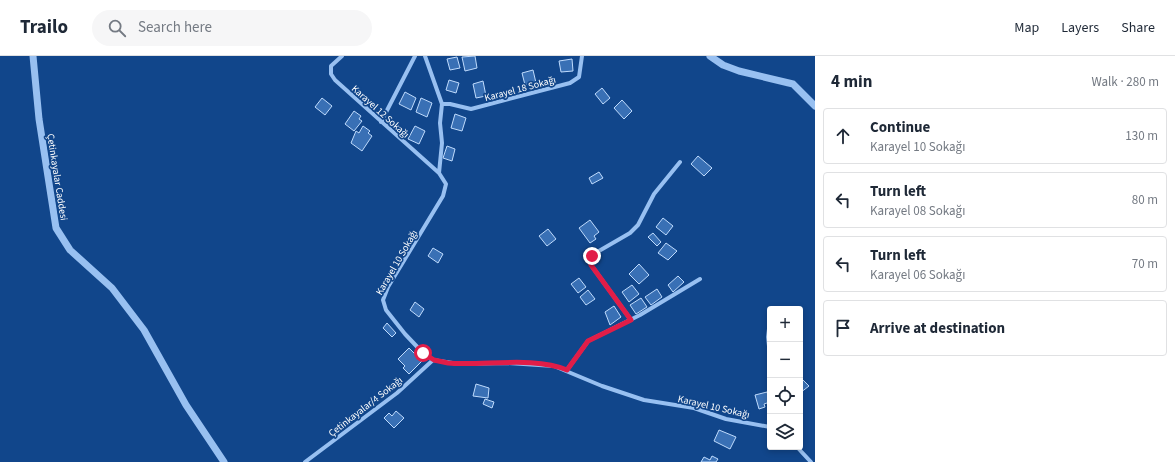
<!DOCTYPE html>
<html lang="en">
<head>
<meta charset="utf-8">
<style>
	body { margin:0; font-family:"Source Sans 3",sans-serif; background:#f6f6f7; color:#1f2937 }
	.controls { position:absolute; right:12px; bottom:12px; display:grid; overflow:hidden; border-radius:4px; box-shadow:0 2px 6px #0003 }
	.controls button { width:36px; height:36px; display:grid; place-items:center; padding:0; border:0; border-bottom:1px solid #e0e1e3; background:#fff; color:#1f2937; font:20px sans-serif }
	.stop { position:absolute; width:12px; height:12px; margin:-9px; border:3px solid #e11d48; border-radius:50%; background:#fff }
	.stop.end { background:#e11d48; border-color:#fff; box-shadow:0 1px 4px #0008 }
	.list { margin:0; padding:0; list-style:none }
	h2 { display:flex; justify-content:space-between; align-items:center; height:52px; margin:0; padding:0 16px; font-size:17px }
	h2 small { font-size:13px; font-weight:400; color:#747a83 }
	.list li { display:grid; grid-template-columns:26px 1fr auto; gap:12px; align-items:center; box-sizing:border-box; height:56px; margin:0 8px 8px; padding:0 8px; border:1px solid #e0e1e3; border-radius:4px }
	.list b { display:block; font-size:15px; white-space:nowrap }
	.list p { margin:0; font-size:13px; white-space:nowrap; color:#747a83 }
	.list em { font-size:13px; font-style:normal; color:#747a83 }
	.icon { flex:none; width:22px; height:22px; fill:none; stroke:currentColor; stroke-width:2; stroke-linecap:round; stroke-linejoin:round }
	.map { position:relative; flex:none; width:815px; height:406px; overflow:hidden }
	header { display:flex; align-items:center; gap:24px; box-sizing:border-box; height:56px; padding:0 20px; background:#fff; border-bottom:1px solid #e0e1e3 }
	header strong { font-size:19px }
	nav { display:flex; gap:22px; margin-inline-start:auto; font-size:14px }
	.search { width:280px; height:36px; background:#f6f6f7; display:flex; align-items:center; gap:10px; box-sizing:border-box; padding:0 14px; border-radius:22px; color:#747a83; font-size:15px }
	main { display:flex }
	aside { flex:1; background:#fff }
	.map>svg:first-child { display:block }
	.building { fill:#3970b5; stroke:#bfdbfd }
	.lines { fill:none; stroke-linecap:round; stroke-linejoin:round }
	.minor { stroke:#98c0f1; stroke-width:4 }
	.tertiary { stroke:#98c0f1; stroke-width:7 }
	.route { stroke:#e11d48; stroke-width:5 }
	.labels { text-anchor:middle; stroke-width:3.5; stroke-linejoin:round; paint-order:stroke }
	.street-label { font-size:10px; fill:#fff; stroke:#11468b }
</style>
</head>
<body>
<header>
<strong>Trailo</strong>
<div class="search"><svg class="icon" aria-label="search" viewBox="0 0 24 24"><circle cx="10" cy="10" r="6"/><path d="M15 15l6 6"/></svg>Search here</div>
<nav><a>Map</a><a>Layers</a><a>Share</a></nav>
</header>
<main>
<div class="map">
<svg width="815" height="406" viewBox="0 0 815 406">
	<rect width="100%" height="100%" fill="#11468b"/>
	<path class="building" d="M475,0L477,12L465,15L462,1Z
		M457,1L460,12L450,14L447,3Z
		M572,3L573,15L561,16L559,5Z
		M533,14L536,27L525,29L522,17Z
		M449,24L459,27L456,37L446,34Z
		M483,25L486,40L476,42L473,28Z
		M602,32L610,42L603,48L595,38Z
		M405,36L416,42L411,54L399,48Z
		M322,42L332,50L325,59L315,51Z
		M421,42L432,47L427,61L416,56Z
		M622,44L632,55L624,63L614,52Z
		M354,55L361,60L359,63L362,65L354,75L345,68Z
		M455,58L466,62L462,75L451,72Z
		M363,70L370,75L368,77L372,80L362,95L351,87L356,75L359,77Z
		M415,70L425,75L419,88L408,83Z
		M447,90L455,93L452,105L443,102Z
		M698,100L712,112L704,120L691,108Z
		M599,116L603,122L592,128L589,122Z
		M663,162L673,170L666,179L656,171Z
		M590,164L599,176L594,180L596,183L590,187L579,172Z
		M548,173L556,183L547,190L539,180Z
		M653,177L661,186L657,190L648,181Z
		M666,187L677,195L668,204L658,197Z
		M433,192L443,198L438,207L428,200Z
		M639,208L649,219L639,228L629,218Z
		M678,220L684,226L673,236L668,229Z
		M579,222L586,231L578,237L571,228Z
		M632,229L639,238L629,246L622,236Z
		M657,233L662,241L651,249L645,241Z
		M588,234L595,243L586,249L580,241Z
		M641,242L647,251L636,258L630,249Z
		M415,246L424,253L419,261L410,254Z
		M614,250L621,261L610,269L605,256Z
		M387,267L396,277L392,281L383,272Z
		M409,292L422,305L409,318L403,312L405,310L398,303Z
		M800,321L809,330L800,337Z
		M476,328L489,332L488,342L473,340Z
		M767,336L770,346L764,348L765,351L759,353L755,339Z
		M485,343L494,346L492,352L483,348Z
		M396,355L404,362L394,372L384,362L389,357L392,360Z
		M719,374L736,381L730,393L714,385Z
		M712,400L718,403L716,406H701L704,401L710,404Z"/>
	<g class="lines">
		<path class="minor" d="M342,0L331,10V18L335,24L439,117L446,128L443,140L388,231L383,244L386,254L405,278L423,297L433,304L459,308L507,307L554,310L602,330L644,344L694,352L726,363L770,371
			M425,0L442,48L440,67L442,87L439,117
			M442,48H450L471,53L570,27L579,21L582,0
			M381,66L415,0
			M631,264L591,209L590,203L592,199L630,177L638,169L654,138L680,106
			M769,273L768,281L770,299
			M567,314L588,285L640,259L700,223
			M800,374V378
			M797,391L811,406
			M305,406L397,337L433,304"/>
		<path class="tertiary" d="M33,0L39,63L56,172L70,194L112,232L144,274L186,349L224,406
			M710,0L723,9L739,15L793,28L815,50"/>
	</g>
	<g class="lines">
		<path class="route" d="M423,297L434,304L448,307C483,310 535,300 567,314L588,285L631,264L591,209L590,203L592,200"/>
	</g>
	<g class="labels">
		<g class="street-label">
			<text transform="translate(520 32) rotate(-15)" y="4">Karayel 18 Sokağı</text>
			<text transform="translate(381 55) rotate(42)" y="4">Karayel 12 Sokağı</text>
			<text transform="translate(58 121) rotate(81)" y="4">Çetinkayalar Caddesi</text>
			<text transform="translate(396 206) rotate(-60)" y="4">Karayel 10 Sokağı</text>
			<text transform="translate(365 350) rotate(-38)" y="4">Çetinkayalar/4 Sokağı</text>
			<text transform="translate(714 350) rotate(13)" y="4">Karayel 10 Sokağı</text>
		</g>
	</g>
</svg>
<div class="controls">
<button>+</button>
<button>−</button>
<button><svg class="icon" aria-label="locate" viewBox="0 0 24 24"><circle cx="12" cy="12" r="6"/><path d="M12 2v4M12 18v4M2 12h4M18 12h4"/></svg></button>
<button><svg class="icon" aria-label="layers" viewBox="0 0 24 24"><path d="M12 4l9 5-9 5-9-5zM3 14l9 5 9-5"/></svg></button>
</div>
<div class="stop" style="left:423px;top:297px"></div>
<div class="stop end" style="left:592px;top:200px"></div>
</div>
<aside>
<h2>4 min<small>Walk · 280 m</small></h2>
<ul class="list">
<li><svg class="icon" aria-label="ahead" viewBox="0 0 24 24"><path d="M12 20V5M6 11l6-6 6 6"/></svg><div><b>Continue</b><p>Karayel 10 Sokağı</p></div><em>130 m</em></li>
<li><svg class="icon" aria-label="left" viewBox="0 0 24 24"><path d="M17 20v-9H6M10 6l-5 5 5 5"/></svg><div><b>Turn left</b><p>Karayel 08 Sokağı</p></div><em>80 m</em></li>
<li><svg class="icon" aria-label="left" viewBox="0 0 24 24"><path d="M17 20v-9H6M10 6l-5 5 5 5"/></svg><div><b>Turn left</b><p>Karayel 06 Sokağı</p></div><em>70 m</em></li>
<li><svg class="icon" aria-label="arrive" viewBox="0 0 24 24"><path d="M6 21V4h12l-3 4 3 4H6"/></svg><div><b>Arrive at destination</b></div></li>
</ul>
</aside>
</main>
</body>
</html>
